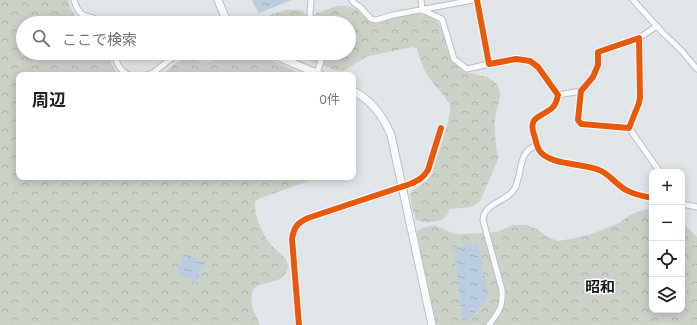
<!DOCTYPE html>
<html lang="ja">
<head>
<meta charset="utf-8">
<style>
	body { margin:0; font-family:Karla,"Noto Sans JP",sans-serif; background:#f2f2f2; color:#202124 }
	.controls { position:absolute; right:12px; bottom:12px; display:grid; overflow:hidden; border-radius:8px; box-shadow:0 2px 10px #0003 }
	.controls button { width:36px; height:36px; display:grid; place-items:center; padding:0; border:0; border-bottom:1px solid #e0e0e0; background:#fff; color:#202124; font:20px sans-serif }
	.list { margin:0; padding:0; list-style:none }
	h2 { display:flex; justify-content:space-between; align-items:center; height:52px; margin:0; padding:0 16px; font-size:17px }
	h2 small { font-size:13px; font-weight:400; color:#757577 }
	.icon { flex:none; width:22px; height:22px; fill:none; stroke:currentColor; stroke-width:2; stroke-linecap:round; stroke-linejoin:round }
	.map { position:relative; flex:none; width:697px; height:325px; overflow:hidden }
	.search { position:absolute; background:#fff; box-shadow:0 2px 10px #0003; left:16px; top:16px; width:340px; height:44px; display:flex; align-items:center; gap:10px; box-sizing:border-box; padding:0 14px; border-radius:22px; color:#757577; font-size:15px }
	.panel { position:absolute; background:#fff; box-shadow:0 2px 10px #0003; left:16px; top:72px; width:340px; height:108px; border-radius:8px }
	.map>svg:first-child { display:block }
	.forest { fill:url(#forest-crowns) }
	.water { fill:url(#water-ripples) }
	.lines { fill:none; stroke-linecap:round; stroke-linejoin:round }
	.street-casing { stroke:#bcc0c4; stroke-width:7 }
	.secondary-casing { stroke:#bcc0c4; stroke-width:9 }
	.street { stroke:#fafbfc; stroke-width:5 }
	.secondary { stroke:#fafbfc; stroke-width:7 }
	.cycleway-casing { stroke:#fff; stroke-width:8 }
	.cycleway { stroke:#e8590c; stroke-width:6 }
	.labels { text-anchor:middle; stroke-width:3; stroke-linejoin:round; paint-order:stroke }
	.quarter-label { font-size:15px; font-weight:bold; fill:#171a1d; stroke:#fff }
</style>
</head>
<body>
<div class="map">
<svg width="697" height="325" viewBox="0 0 697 325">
	<defs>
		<pattern id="forest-crowns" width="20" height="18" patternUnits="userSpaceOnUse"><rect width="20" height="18" fill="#cbd2c8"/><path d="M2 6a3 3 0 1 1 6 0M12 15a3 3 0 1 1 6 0" fill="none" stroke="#aeb4ab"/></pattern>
		<pattern id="water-ripples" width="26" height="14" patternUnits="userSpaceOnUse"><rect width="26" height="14" fill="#bbcee0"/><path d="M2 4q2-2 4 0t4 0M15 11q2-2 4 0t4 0" fill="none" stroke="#a0b0c0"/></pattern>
	</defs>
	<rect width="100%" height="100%" fill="#e0e5ea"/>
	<path class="forest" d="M0,0H68C72,12 74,19 88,23H23V53H109L112,65L118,75H19V177H320L261,198L257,200L255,202C254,215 262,235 271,245C276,251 287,257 288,266C288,269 287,272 285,274C274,290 247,274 252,305C253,312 258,319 260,325H0Z
		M337,6C351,5 357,9 368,17C370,18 373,21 375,22C385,25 393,15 401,14C404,14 407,15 410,14C413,14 416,13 419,14C451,15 441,53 461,69C473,78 492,71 499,89C502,98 497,105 496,113C493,128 496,144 498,159L497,162L480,201C472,210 461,207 450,209C448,212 447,217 443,219C438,222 420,224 416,219C413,213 411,201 410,194C413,189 418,188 423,184C427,181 429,178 432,174C435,162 453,114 450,106C447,97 435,87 430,79C423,70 420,59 417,48L413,47L368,56C361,59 348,70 342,71C340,71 338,70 335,70L289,53H349V23H247H252L275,13L286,10H297L302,11L308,16H312L317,13Z
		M229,53H256L303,75H162C168,70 179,59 186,59C190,58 195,60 199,61C210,63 220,59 229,53Z
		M652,209V310H682V222L697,237V325H436L419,247L417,231L422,228L434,225L455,234H467L497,232L513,225H526L537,229L547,237L558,241L571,239L592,234L619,223L630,215L640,211Z"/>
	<path class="water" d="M252,0H292L259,13L254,5Z
		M478,244L487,289V295L486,300L466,322H463L454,248Z
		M184,254L186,256H190L199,262H205L195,285L193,284L191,278L189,277L187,279C184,278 182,276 179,275L177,269C180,265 183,262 182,256Z"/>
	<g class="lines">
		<defs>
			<path id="street" d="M74,0C81,23 89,12 103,23
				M311,0L310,13L311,23
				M352,0L354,3L360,7L371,19L376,20L393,15L473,0
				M421,0L422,10L442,19L454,59L467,69L489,64
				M477,0L489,64L516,59L530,61L538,67L558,95C557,100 556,105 552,108C547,113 534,117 533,123C531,128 534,134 535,138C536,142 537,146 539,150C548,165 582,163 599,170C610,174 617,186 628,191C635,195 644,196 652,198
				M633,0L663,33L680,49L697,69
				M639,38L640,97L639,103L629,128L581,124L578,120L581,91L593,77L598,65V52Z
				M639,38L657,26
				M114,53C117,64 119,70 129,75
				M191,53C201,57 205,59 215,53
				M317,73L321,61V53
				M146,75L153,73L178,53
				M558,95L581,91
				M629,128L660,172
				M682,204L697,207
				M299,325L292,239C294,227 297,223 308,218L410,184C419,180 423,178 428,170L441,128
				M489,325C499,311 503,308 502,290L483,220C484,202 508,202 515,188C522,175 518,149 537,146"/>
			<path id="secondary" d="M218,0L225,17L229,23
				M269,53L321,75
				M353,91C372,100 383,116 391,135L432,325"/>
		</defs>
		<use href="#street" class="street-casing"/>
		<use href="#secondary" class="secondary-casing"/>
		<use href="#street" class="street"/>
		<use href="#secondary" class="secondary"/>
		<defs>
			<path id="cycleway" d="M477,0L489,64L516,59L530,61L538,67L558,95C557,100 556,105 552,108C547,113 534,117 533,123C531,128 534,134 535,138C536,142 537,146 539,150C548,165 582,163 599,170C610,174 617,186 628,191C635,195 644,196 652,198
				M639,38L640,97L639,103L629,128L581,124L578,120L581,91L593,77L598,65V52Z
				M299,325L292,239C294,227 297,223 308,218L410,184C419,180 423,178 428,170L441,128"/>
		</defs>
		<use href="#cycleway" class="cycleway-casing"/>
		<use href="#cycleway" class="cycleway"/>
	</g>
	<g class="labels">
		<g class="quarter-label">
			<text x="600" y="292">昭和</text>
		</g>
	</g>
</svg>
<div class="controls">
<button>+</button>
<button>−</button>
<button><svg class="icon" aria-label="locate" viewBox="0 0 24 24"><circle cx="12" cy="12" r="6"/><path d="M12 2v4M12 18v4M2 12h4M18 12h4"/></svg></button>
<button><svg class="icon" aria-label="layers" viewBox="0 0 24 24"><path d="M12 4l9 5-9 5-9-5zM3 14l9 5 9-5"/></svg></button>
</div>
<div class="search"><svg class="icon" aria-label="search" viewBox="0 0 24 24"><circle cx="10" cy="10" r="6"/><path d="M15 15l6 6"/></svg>ここで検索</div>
<section class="panel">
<h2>周辺<small>0件</small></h2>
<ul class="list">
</ul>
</section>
</div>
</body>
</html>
